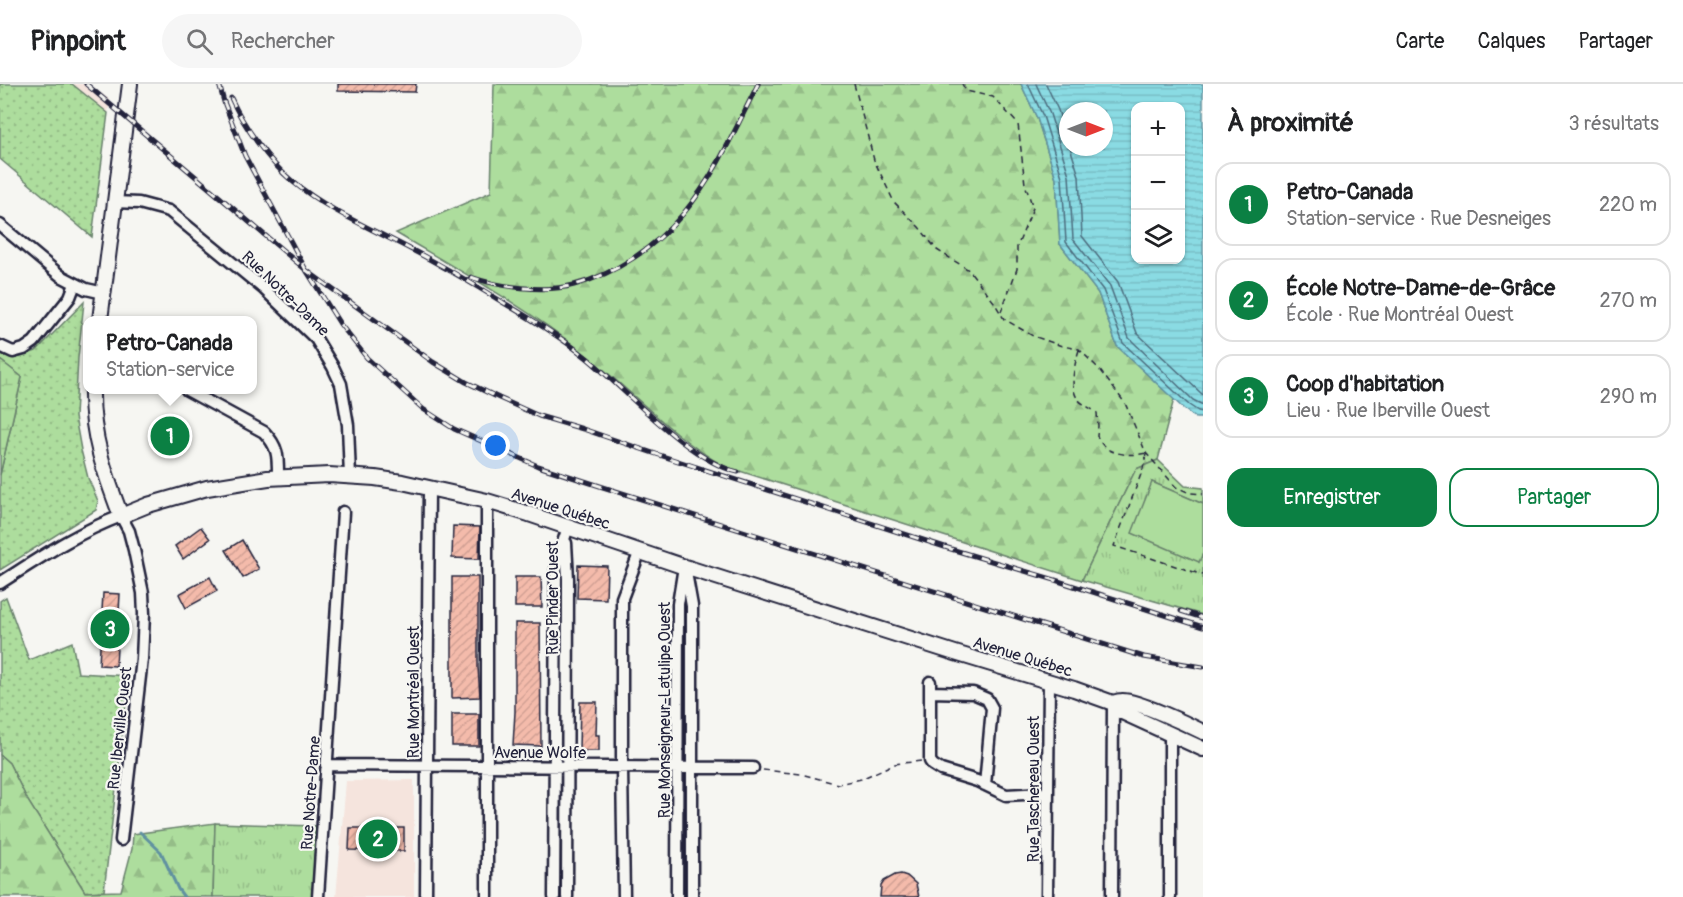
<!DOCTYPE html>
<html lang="fr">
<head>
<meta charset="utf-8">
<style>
	body { margin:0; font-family:Pangolin,sans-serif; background:#f6f6f6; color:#202124 }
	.controls { position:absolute; right:18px; top:18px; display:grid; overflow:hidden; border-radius:12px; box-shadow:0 2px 4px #0004 }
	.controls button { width:54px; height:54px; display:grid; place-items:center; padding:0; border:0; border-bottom:2px solid #e0e0e0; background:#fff; color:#202124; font:30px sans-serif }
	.compass { position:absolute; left:1059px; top:18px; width:54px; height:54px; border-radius:50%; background:#fff; box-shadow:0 2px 4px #0004; rotate:90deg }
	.you { position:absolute; left:496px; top:362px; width:21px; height:21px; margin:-15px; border:4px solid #fff; border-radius:50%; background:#1a73e8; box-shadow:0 0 0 9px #1a73e833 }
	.badge { display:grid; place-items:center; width:39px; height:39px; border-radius:50%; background:#0b8043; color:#fff; font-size:20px; font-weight:700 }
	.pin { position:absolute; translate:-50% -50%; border:3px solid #fff; box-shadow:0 2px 6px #0006 }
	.popup { position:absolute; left:83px; top:232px; width:174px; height:78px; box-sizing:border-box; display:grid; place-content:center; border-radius:12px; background:#fff; filter:drop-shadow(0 2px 4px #0005); font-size:20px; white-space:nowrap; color:#757577 }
	.popup b { font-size:22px; color:#202124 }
	.popup::after { content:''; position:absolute; left:50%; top:100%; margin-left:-12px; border:12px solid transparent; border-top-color:#fff }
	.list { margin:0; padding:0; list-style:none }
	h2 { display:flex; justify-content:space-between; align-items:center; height:78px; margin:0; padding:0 24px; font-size:26px }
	h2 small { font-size:20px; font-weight:400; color:#757577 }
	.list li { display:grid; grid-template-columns:39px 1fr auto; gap:18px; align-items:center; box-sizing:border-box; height:84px; margin:0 12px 12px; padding:0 12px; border:2px solid #e0e0e0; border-radius:18px }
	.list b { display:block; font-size:22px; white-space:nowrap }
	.list p { margin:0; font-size:20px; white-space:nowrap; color:#757577 }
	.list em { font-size:20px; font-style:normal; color:#757577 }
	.actions { display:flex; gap:12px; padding:18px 24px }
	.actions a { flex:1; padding:14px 0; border:2px solid #0b8043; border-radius:18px; text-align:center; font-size:21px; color:#0b8043 }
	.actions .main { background:#0b8043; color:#fff }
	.icon { flex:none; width:33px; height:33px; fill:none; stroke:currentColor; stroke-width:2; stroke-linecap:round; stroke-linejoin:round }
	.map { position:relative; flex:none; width:1203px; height:813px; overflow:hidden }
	header { display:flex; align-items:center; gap:36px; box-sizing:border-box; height:84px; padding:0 30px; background:#fff; border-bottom:2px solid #e0e0e0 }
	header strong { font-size:28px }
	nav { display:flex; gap:33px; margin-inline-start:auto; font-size:21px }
	.search { width:420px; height:54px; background:#f6f6f6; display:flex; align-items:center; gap:15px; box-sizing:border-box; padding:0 21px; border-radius:33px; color:#757577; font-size:22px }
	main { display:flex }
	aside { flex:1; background:#fff }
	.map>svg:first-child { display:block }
	.built { fill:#f5e4dd }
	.grass { fill:url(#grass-dots); stroke:#68806c; stroke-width:1.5 }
	.forest { fill:url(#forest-firs); stroke:#68806c; stroke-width:1.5 }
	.wetland { fill:url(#wetland-marsh); stroke:#68806c; stroke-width:1.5 }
	.park { fill:url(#park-tufts); stroke:#68806c; stroke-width:1.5 }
	.pitch { fill:#addd9d; stroke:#68806c; stroke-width:1.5 }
	.water { fill:url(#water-rules); stroke:#6091a0; stroke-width:1.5; fill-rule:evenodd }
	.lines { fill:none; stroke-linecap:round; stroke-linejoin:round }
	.shore { stroke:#4c6c7e; stroke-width:1.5 }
	.stream { stroke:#6091a0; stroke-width:3 }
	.building { fill:url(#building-hatch); stroke:#22223b; stroke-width:1.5 }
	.minor-casing { stroke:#22223b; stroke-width:15 }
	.major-casing { stroke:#22223b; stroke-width:18 }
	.path { stroke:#22223b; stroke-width:1.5; stroke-dasharray:6 4.5; stroke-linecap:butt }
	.minor { stroke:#f6f6f2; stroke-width:10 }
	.major { stroke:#f6f6f2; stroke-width:14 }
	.rail-casing { stroke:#22223b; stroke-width:5 }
	.rail { stroke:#f6f6f2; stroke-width:3; stroke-dasharray:9; stroke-linecap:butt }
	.labels { text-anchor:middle; stroke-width:4.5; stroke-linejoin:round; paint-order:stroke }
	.street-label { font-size:16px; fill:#22223b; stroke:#f6f6f2 }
</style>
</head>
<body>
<header>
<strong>Pinpoint</strong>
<div class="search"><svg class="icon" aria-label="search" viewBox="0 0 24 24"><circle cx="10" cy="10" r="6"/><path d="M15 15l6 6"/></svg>Rechercher</div>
<nav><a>Carte</a><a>Calques</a><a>Partager</a></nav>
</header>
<main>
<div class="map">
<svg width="1203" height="813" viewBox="0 0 1203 813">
	<defs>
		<pattern id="grass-dots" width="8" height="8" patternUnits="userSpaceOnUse" patternTransform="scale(1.5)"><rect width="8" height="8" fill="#addd9d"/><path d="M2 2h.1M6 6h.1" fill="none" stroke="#95bd88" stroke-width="1.8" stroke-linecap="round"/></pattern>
		<pattern id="forest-firs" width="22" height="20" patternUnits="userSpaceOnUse" patternTransform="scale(1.5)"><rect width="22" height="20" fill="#addd9d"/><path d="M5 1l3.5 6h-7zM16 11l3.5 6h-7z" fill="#95bd88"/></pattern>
		<pattern id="wetland-marsh" width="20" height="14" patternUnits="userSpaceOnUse" patternTransform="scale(1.5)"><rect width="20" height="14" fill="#addd9d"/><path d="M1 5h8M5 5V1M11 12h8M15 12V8" fill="none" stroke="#95bd88"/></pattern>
		<pattern id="park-tufts" width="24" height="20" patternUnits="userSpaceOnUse" patternTransform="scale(1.5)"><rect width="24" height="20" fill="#addd9d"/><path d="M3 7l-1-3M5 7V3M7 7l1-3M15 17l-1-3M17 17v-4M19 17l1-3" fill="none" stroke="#95bd88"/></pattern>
		<pattern id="water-rules" width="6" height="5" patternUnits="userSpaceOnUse" patternTransform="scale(1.5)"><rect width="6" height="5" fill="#8adbe3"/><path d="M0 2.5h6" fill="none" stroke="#77bcc4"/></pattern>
		<pattern id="building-hatch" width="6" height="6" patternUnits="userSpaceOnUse" patternTransform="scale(1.5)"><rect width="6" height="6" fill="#f4bbab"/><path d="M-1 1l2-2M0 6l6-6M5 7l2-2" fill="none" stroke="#d1a094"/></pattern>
	</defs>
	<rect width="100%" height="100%" fill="#f6f6f2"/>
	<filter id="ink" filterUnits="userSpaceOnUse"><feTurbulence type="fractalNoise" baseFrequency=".0167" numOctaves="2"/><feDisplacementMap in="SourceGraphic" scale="12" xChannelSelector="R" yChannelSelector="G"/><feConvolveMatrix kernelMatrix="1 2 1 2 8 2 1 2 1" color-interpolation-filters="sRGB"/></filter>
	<g filter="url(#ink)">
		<path class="built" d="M72,0H89L110,16L108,29Z
			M414,696V813H336L346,697Z"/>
		<path class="grass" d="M0,0H72L108,29L92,153L0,75Z
			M84,218L78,274L75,333L81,366L88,394L98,417L96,426L0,486V391L22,293L0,276V270L16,274L36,267Z
			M6,513L29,576L72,558L78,589L129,592L104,807L85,808L28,717L9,679L0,671V517Z"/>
		<path class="forest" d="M494,0H1021L1037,34L1056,94L1060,160L1098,209L1117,262L1174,315L1158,376L1136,385L1082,496L724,382C672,353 632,307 585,270C526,223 460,187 396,149L491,108Z
			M0,671L9,679L28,717L85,808L121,807L132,765L133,750L215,739L213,813H0Z"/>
		<path class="wetland" d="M0,276L22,293L0,391Z"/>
		<path class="park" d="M1158,376L1185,402L1203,404V420L1152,398L1199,478L1203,469V531L1082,496L1136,385Z
			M215,739L316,742L312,813H213Z"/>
		<path class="pitch" d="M1152,398L1203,420V469L1199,478L1132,449Z"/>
		<path class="water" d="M1021,0H1203V334H1196L1185,326L1117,262L1098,209L1060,160L1056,94L1037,34ZM1136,22H1180V176H1136ZM1068,27H1104V63H1068Z"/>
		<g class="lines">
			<path class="shore" d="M1028,0L1043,32L1062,93L1066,158L1103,206L1123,259L1189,321L1198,327L1203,328
				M1036,0L1050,30L1069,91L1073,155L1110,202L1129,254L1193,316L1203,321
				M1046,0L1058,26L1068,57
				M1070,63L1079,92L1082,152L1118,198L1137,249L1203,311"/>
			<path class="stream" d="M140,748L161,768L178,805L184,813"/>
		</g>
		<path class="building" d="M338,0H416L415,8L338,7Z
			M453,442L480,443L479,475L452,474Z
			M201,443L210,455L183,475L175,462Z
			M242,456L259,485L243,494L226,466Z
			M578,481L607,482L606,515L577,514Z
			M210,493L217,507L186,524L179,510Z
			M452,493H478V583L480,613L452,614Z
			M515,493H541L542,523H515Z
			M103,509L120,510L116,582L99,581Z
			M515,539H540L541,662L513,661L515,628Z
			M580,618H597L596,651H599V667H579Z
			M452,630H479V662H452Z
			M350,744H404V767L349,766Z
			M901,790L907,792L916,800L919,813H880L881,802L884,797L895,791Z"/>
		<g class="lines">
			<defs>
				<path id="minor" d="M114,118L139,119L169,127L264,205L316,255L333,283L341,300L348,341L350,393
					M0,141L61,192L86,205L104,209
					M0,262L13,268L24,265L34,258L70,213L75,200
					M187,306L264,348C279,364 278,373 278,394
					M566,459L568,495L567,813
					M685,483L692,522V813
					M0,499C41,473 74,450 121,432L129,447L134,466L143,509L144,530L142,575L121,756
					M930,598V677L933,681L941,686L977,697L1006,711L1048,709
					M930,608L973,609L987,615L992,624L985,701
					M326,681L753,684
					M318,813L343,428
					M426,813L429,404
					M487,813V417
					M554,813L556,487L558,474L568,443
					M624,813L622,684V514L640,467
					M677,813L678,520L683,489
					M1047,813L1049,597
					M1112,813L1113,619
					M1170,813V649"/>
				<path id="major" d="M100,236L130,0
					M92,306C91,351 105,390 121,432L148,421L207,404L268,394L329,391L375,394L402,398L487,417L529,430L685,483L955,569L1074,605L1113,619L1122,628L1203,665
					M1113,619C1116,618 1119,617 1122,617C1136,616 1189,641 1203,648"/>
			</defs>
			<use href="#minor" class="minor-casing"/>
			<use href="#major" class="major-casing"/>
			<path class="path" d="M854,0L874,76L894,118L919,143L937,166L969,186L994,218L1004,235L1033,252L1062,262L1079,265L1098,284L1125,319L1146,369L1176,403L1190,409L1203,410
				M962,0L966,7L993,13L1018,40L1025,100L1033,124L1017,163V185L1001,228
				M1079,266C1075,279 1069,301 1077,314C1081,320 1091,324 1097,329L1098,342L1097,352C1099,356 1102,361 1106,364C1115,371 1135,372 1146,369
				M1146,370L1143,385L1114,462L1203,491
				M763,686L801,690L838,700L861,695L894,680L921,677"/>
			<use href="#minor" class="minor"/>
			<use href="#major" class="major"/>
			<defs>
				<path id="rail" d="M86,0L306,186L433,278L466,298L499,314L539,332L583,345L650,368L951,465L1055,496L1203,543
					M219,0L224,18L245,72L306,186L340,240L367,274L423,325L454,345L538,382L603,403L1144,573L1203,583
					M231,14C243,41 269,78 292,97C327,126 370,144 410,165C442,181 473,200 504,219C533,236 561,253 587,274C627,307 689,377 738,388
					M471,193C499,203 544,209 574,201C616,190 655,163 683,130C715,92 736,44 758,0
					M1181,527L1203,534"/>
			</defs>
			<use href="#rail" class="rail-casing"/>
			<use href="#rail" class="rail"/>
		</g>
	</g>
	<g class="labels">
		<g class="street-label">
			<text transform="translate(286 209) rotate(44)" y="6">Rue Notre-Dame</text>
			<text transform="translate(561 424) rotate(18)" y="6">Avenue Québec</text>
			<text transform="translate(552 514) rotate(-90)" y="6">Rue Pinder Ouest</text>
			<text transform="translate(1023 572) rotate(17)" y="6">Avenue Québec</text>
			<text transform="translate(413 608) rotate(-90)" y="6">Rue Montréal Ouest</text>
			<text transform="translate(664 626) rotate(-90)" y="6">Rue Monseigneur-Latulipe Ouest</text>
			<text transform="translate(119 644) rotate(-84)" y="6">Rue Iberville Ouest</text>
			<text x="540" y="674">Avenue Wolfe</text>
			<text transform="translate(1033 705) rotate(-90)" y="6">Rue Taschereau Ouest</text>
			<text transform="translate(310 709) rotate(-86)" y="6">Rue Notre-Dame</text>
		</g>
	</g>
</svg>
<div class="controls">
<button>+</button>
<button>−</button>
<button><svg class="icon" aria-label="layers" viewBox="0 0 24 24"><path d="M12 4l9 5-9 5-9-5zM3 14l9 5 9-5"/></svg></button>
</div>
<svg class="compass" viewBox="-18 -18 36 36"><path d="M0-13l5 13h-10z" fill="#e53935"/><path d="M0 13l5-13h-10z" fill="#757577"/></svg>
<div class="you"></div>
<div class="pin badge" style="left:170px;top:352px">1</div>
<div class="popup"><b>Petro-Canada</b>Station-service</div>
<div class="pin badge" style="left:378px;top:755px">2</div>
<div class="pin badge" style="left:110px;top:545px">3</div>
</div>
<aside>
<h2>À proximité<small>3 résultats</small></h2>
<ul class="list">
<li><span class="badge">1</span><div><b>Petro-Canada</b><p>Station-service · Rue Desneiges</p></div><em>220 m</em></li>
<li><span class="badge">2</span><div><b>École Notre-Dame-de-Grâce</b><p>École · Rue Montréal Ouest</p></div><em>270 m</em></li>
<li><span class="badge">3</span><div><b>Coop d'habitation</b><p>Lieu · Rue Iberville Ouest</p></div><em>290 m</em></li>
</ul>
<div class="actions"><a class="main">Enregistrer</a><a>Partager</a></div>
</aside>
</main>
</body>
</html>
